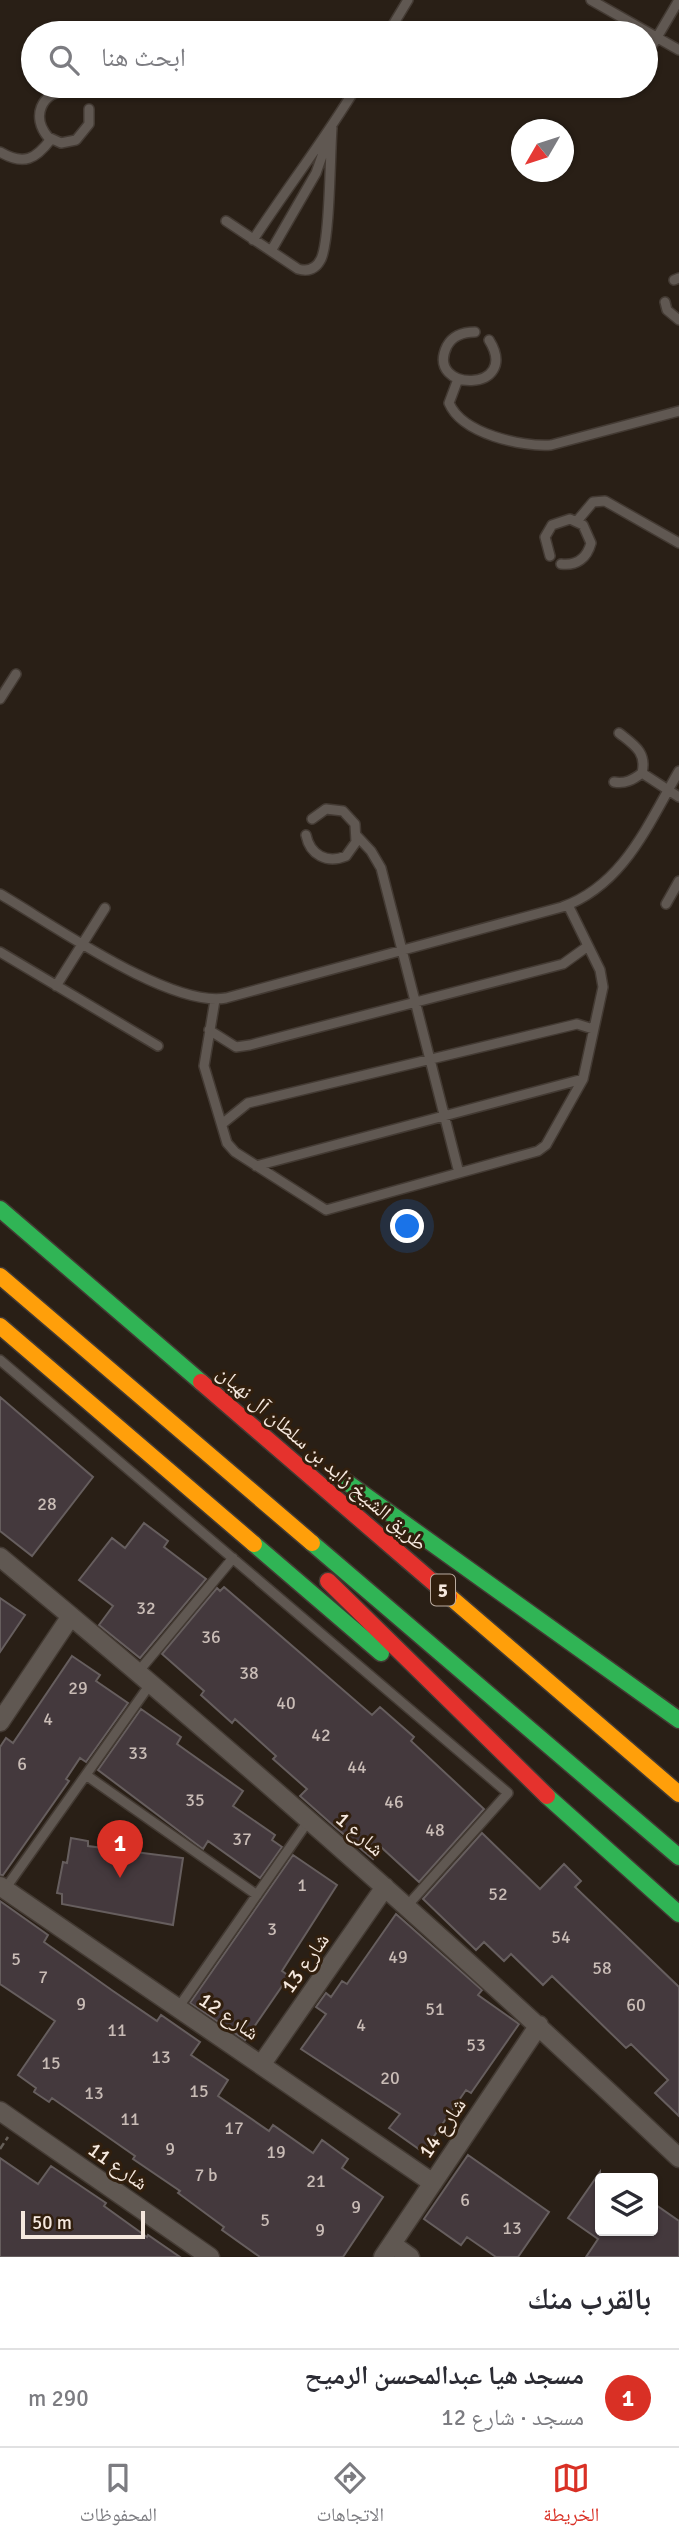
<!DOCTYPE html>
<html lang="ar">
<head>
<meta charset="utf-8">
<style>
	body { margin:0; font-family:Signika,"Noto Naskh Arabic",sans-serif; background:#f2f2f3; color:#2b2b33; direction:rtl }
	.controls { position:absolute; right:21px; bottom:21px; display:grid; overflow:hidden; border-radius:7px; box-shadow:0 2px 5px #0004 }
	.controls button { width:63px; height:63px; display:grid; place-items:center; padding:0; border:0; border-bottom:2px solid #e1e1e2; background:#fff; color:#2b2b33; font:35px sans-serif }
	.compass { position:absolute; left:511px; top:119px; width:63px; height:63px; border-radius:50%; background:#fff; box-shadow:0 2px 5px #0004; rotate:231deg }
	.scale { position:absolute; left:21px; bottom:18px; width:124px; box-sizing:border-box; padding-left:7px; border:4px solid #f5e8de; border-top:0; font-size:19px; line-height:24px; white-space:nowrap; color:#f5e8de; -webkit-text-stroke:5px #311f0e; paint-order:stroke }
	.you { position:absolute; left:408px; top:1227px; width:24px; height:24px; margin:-18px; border:5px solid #fff; border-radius:50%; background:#1a73e8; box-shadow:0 0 0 10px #1a73e833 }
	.badge { display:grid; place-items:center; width:46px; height:46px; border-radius:50%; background:#d93025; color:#fff; font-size:23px; font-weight:700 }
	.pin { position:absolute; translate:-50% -58px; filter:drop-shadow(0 2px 4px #0008) }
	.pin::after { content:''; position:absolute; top:37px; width:24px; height:21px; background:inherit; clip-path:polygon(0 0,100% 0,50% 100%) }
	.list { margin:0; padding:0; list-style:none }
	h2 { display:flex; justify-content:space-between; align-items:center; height:91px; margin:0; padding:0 28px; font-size:30px }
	h2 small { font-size:23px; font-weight:400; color:#7c7c81 }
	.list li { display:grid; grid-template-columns:46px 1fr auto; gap:21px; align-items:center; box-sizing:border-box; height:98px; padding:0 28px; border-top:2px solid #e1e1e2 }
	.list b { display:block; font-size:26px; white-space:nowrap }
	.list p { margin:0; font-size:23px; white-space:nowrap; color:#7c7c81 }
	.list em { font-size:23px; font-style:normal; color:#7c7c81 }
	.icon { flex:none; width:38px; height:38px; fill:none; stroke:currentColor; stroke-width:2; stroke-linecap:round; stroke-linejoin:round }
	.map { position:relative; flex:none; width:679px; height:2257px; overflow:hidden; direction:ltr }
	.search { position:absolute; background:#fff; box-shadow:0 2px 5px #0004; left:21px; right:21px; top:21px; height:77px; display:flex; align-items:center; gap:18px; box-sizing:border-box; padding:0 24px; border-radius:38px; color:#7c7c81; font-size:26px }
	.sheet { height:189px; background:#fff }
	nav { display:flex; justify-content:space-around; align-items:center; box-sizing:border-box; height:98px; border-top:2px solid #e1e1e2; background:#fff; font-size:19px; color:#7c7c81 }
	nav a { display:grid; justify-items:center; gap:4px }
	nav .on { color:#d93025 }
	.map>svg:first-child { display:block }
	.building { fill:#44393d; stroke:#665e5e; stroke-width:2 }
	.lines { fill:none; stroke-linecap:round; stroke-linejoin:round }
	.lane-casing { stroke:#433a33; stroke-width:12 }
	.street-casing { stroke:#433a33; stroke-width:21 }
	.fast-casing { stroke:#433a33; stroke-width:19 }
	.slow-casing { stroke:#433a33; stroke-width:19 }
	.jam-casing { stroke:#433a33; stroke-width:19 }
	.path { stroke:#665f58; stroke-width:2.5; stroke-dasharray:7 3.5; stroke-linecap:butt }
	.lane { stroke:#605852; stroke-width:9 }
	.street { stroke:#605852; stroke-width:18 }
	.fast { stroke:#30b455; stroke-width:16 }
	.slow { stroke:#ff9f0a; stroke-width:16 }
	.jam { stroke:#e5322d; stroke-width:16 }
	.labels { text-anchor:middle; stroke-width:6; stroke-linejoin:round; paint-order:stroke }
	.number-label { font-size:18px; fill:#c9bcb6 }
	.shield { fill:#311f0e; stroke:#baaca0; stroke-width:2 }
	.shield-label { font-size:19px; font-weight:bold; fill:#f5e8de }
	.street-label { font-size:21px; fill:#f5e8de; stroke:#311f0e }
</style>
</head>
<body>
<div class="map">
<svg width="679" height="2257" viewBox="0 0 679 2257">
	<rect width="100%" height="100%" fill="#291f16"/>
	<path class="building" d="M0,1397L93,1477L32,1556L0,1531Z
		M144,1523L168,1541L164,1547L206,1579L140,1658L99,1625L113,1606L79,1580L112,1538L125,1548Z
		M224,1587L372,1715L380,1707L414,1737L411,1741L484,1809L419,1882L382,1848L373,1859L335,1827L300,1796L307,1789L273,1759L276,1756L235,1719L232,1723L201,1695L204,1691L162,1654L217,1588L220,1591Z
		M0,1598L25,1615L0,1652Z
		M72,1656L100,1675L96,1681L128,1703L86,1762L80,1758L66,1779L69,1781L3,1875H0V1747L6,1738L13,1743Z
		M141,1709L181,1737L177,1744L243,1791L233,1806L275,1835L272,1840L282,1847L260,1878L208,1841L203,1849L98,1770Z
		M482,1833L540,1889L564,1864L581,1881L575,1887L679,1987V2116L655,2093L668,2080L631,2044L626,2048L552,1976L543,1985L511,1954L504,1961L484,1942L476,1950L423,1899Z
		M71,1838L88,1841V1846L183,1858L173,1925L62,1904V1894L57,1893L63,1862L67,1863Z
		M293,1855L337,1885L282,1971L289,1976L245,2040L190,2003Z
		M0,1901L48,1935L44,1942L113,1991L157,2021L161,2015L200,2042L191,2055L228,2080L218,2096L269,2131L273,2125L313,2153L322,2140L348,2159L342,2168L383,2197L343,2257H260L222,2230L224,2227L178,2193L180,2191L133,2159L135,2156L52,2098L49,2102L34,2092L36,2088L18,2075L55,2021L0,1984Z
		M396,1914L482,1990L478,1995L519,2024L471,2093L466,2090L423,2152L389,2128L400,2114L301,2049L326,2014L316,2007L326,1993L331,1997L342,1981L347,1984Z
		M468,2155L549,2212L518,2257H496L467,2237L461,2245L424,2219Z
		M0,2158L38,2184L51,2166L106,2203L104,2206L147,2237L148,2235L180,2257H0Z
		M600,2172V2231H653V2203L679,2221V2257H586L598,2239L568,2218Z"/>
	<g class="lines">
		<defs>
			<path id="lane" d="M591,0L679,50
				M388,33L408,0
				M646,56L679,0
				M67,91C41,92 31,117 48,137L61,143L76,140L89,124V109
				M0,152C24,166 36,159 51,139
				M226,221L298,269C308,272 316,269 321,259C330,240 330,154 332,128
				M253,240C287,188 325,139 357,86
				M271,251L316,173L328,139
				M674,280L679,278
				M665,302L667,310L679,320
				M475,332C463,332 453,335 447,346C424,393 522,393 489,340
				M458,379L449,403C462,434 522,447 551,445L679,411
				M577,521L593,502L605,501L679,543
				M550,556L545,537L552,525L570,519L583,525L591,543C587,558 577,566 561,564
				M0,699L16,674
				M642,773L679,797
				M614,782C625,784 633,780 642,773C647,752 634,745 619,733
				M306,835C310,855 327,864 346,856L356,842L355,824L343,811L326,809L312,819
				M357,836L371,851L381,868L459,1173
				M0,894C52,924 170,1008 226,998L562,907C624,885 648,824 679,771
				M666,904L679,881
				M0,952L158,1046
				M56,986L105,908
				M215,1000L204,1066L227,1143L235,1152L326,1210L538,1151L546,1145L583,1079L603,987L600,970L568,905
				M209,1030L236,1047L250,1045L563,964L588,946
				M222,1124L248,1103L577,1024L593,1029
				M256,1166L583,1079
				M0,1360L508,1793L407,1906
				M138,1672L233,1558
				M86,1775L257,1895
				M5,1889L151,1683
				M178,2008L309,1820"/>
			<path id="street" d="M0,1557C233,1750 460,1950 679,2158
				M0,1722L71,1616
				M0,1886L433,2183
				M261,2065L385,1887
				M0,2111L210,2257
				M392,2244L410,2257
				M383,2257L539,2025"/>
			<path id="fast" d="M0,1209L201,1382
				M345,1481L679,1720
				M312,1543L679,1857
				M254,1544L381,1653
				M547,1796L679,1914"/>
			<path id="slow" d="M0,1276L312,1543
				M0,1326L254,1544
				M449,1596L679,1794"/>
			<path id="jam" d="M201,1382L449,1596
				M328,1581L547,1796"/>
		</defs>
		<use href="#lane" class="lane-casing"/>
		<use href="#street" class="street-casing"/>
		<use href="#fast" class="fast-casing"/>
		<use href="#slow" class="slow-casing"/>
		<use href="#jam" class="jam-casing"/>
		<path class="path" d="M0,2149L8,2137"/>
		<use href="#lane" class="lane"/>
		<use href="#street" class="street"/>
		<use href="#fast" class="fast"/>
		<use href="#slow" class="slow"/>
		<use href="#jam" class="jam"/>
	</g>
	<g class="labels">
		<g class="number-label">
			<text x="47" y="1510">28</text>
			<text x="146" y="1614">32</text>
			<text x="211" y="1643">36</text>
			<text x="249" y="1679">38</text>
			<text x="78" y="1694">29</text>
			<text x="286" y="1709">40</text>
			<text x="48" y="1725">4</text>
			<text x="321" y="1741">42</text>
			<text x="138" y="1759">33</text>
			<text x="22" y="1770">6</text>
			<text x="357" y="1773">44</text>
			<text x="195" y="1806">35</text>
			<text x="394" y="1808">46</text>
			<text x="435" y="1836">48</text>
			<text x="242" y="1845">37</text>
			<text x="302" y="1891">1</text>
			<text x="498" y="1900">52</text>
			<text x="272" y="1935">3</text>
			<text x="561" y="1943">54</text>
			<text x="398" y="1963">49</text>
			<text x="16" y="1965">5</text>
			<text x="602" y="1974">58</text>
			<text x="43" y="1983">7</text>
			<text x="81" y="2010">9</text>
			<text x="636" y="2011">60</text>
			<text x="435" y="2015">51</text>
			<text x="361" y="2031">4</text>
			<text x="117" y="2036">11</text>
			<text x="476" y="2051">53</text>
			<text x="161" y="2063">13</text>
			<text x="51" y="2069">15</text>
			<text x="390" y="2084">20</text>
			<text x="199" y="2097">15</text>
			<text x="94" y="2099">13</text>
			<text x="130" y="2125">11</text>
			<text x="234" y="2134">17</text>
			<text x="170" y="2155">9</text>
			<text x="276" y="2158">19</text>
			<text x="206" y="2181">7 b</text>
			<text x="316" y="2187">21</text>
			<text x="465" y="2206">6</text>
			<text x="356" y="2213">9</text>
			<text x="265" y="2226">5</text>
			<text x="512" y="2234">13</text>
			<text x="320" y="2236">9</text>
		</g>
		<rect class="shield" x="431" y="1574.5" width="24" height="31" rx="5"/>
		<g class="shield-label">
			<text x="443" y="1597">5</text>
		</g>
		<g class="street-label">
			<text transform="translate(322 1458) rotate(41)" y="7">طريق الشيخ زايد بن سلطان آل نهيان</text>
			<text transform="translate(360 1834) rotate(41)" y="7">شارع 1</text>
			<text transform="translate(305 1963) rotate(-55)" y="7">شارع 13</text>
			<text transform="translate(229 2016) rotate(34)" y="7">شارع 12</text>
			<text transform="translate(442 2128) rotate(-56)" y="7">شارع 14</text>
			<text transform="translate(118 2166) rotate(35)" y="7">شارع 11</text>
		</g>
	</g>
</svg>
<div class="controls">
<button><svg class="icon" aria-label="layers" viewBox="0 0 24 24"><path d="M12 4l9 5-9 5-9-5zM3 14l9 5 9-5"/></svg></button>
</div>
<svg class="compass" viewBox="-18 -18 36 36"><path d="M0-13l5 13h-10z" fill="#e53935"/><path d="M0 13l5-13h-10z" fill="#7c7c81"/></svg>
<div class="scale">50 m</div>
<div class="you"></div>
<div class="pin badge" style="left:120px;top:1878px">1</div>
<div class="search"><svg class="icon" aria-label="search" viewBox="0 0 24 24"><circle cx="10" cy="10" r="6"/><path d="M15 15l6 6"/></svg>ابحث هنا</div>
</div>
<section class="sheet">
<h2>بالقرب منك<small></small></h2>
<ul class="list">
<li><span class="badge">1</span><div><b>مسجد هيا عبدالمحسن الرميح</b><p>مسجد · شارع 12</p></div><em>290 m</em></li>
</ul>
</section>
<nav>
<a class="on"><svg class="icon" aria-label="map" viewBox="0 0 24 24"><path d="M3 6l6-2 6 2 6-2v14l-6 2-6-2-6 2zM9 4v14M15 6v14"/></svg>الخريطة</a>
<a><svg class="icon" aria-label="directions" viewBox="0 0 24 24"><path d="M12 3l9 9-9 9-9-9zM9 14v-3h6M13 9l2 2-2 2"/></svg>الاتجاهات</a>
<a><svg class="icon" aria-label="saved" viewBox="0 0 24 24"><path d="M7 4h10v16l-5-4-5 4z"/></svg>المحفوظات</a>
</nav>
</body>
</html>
